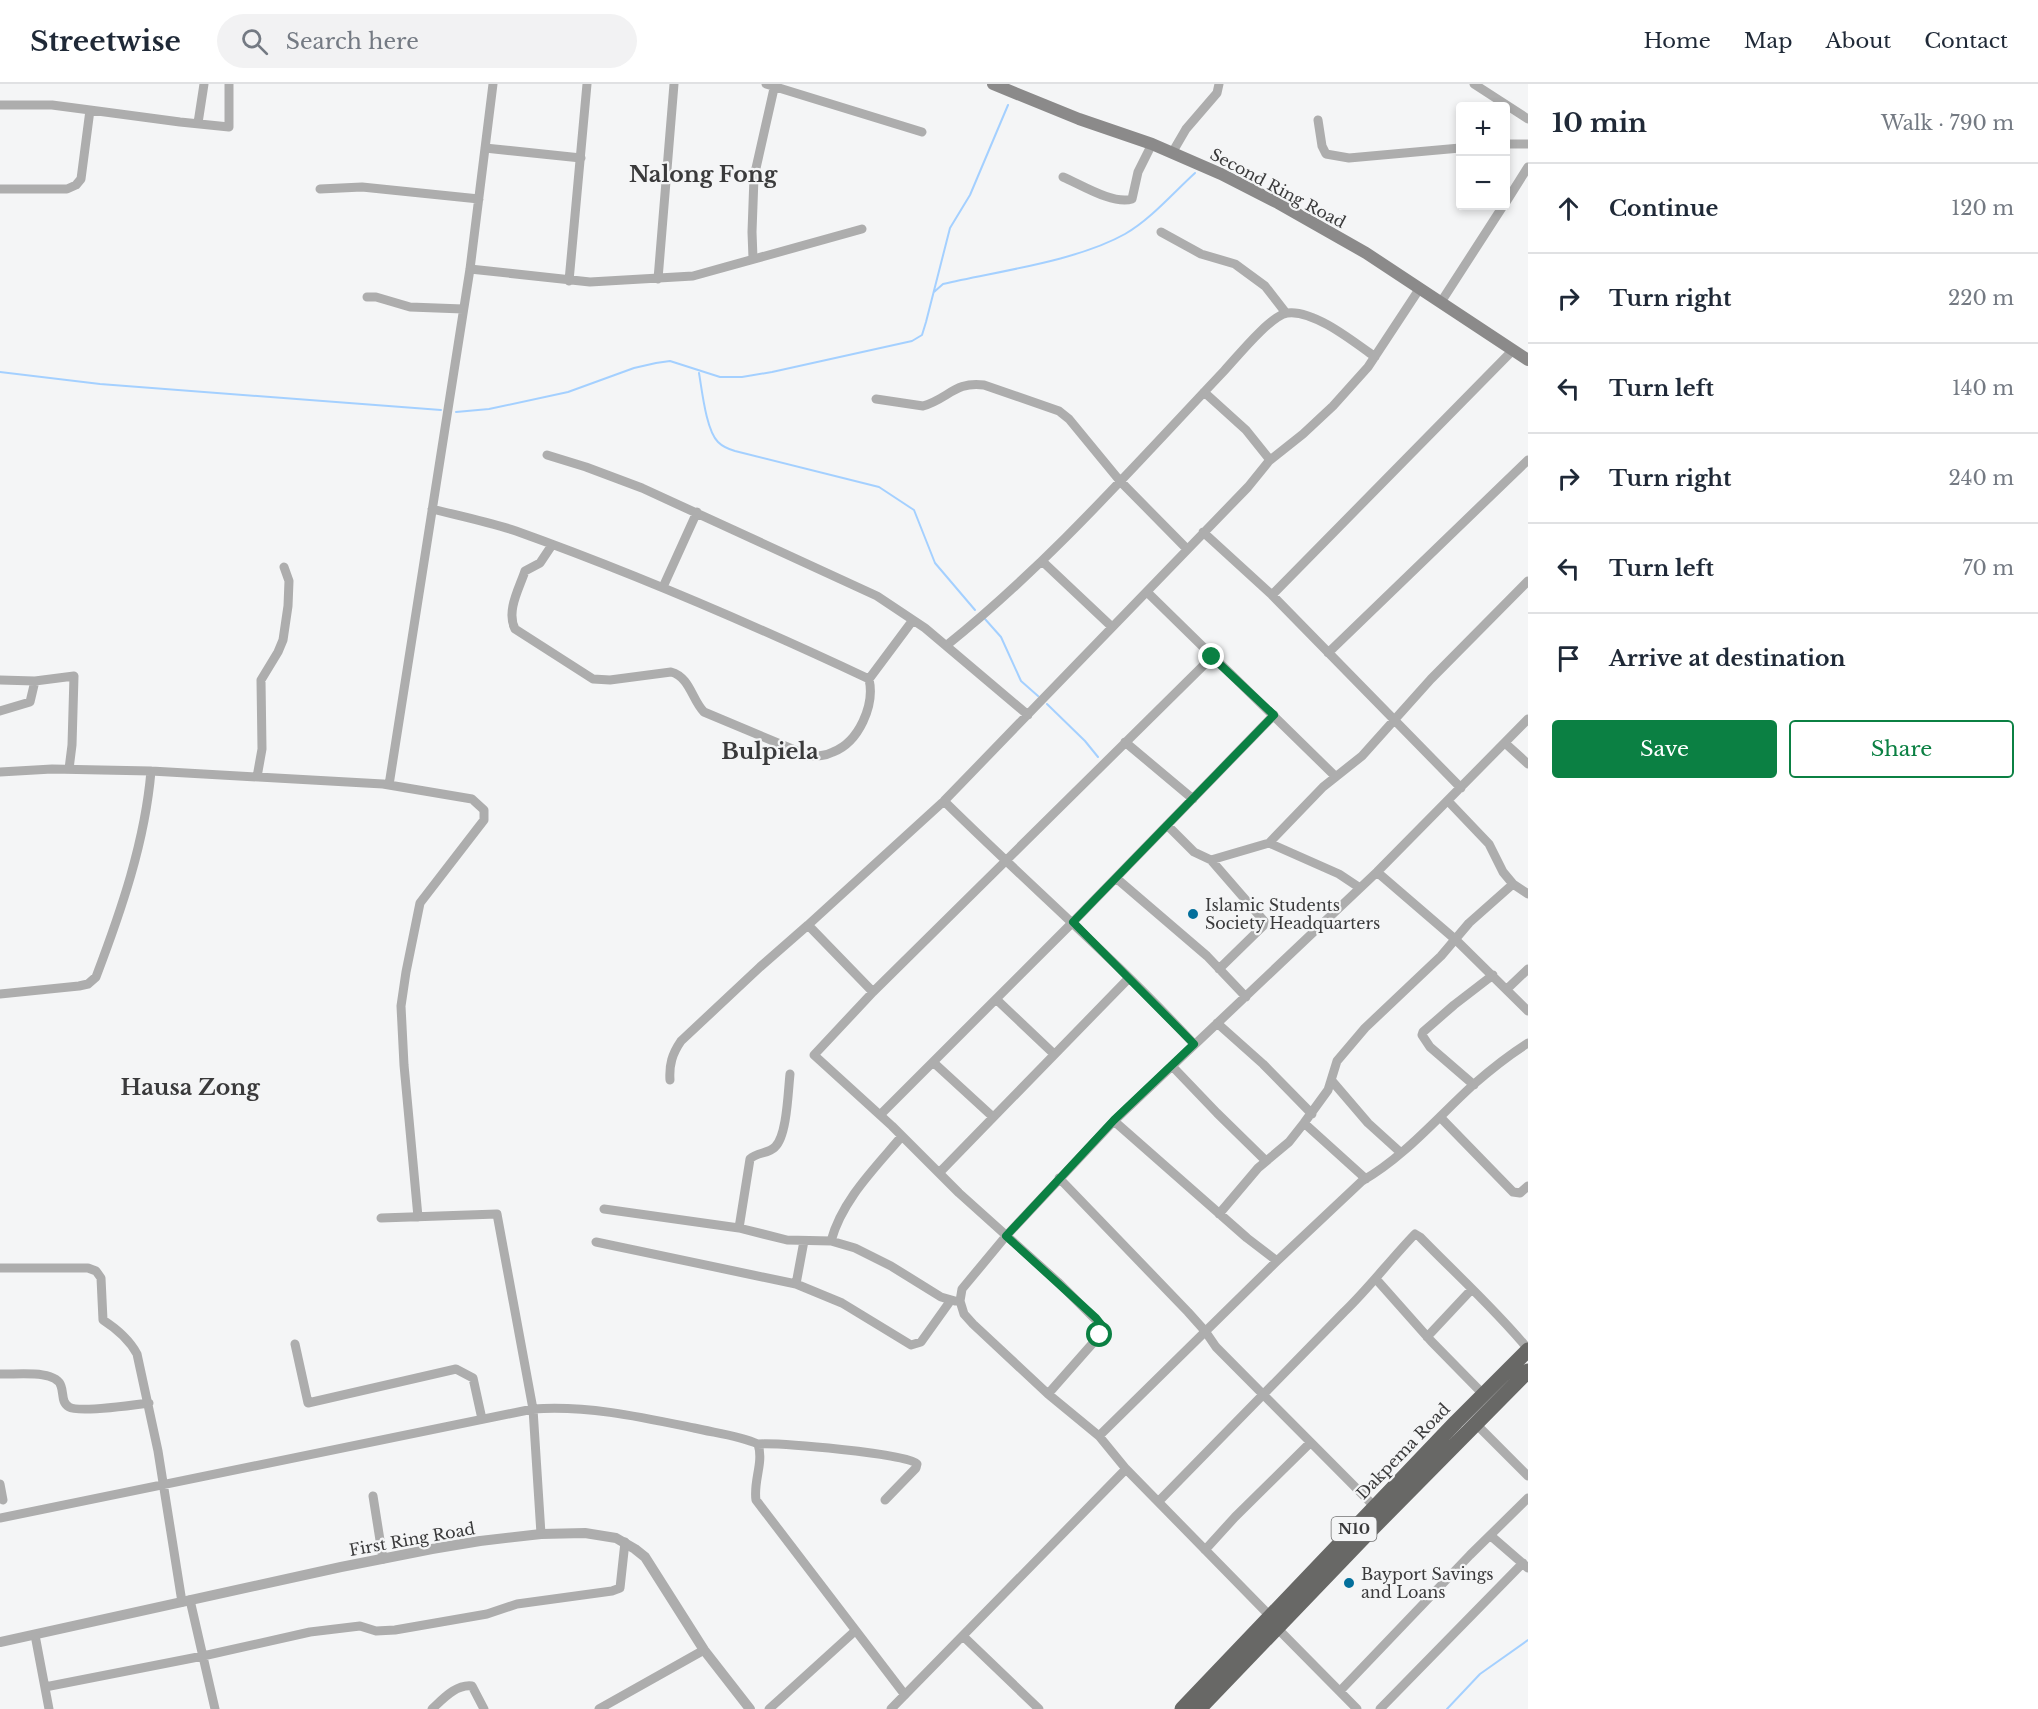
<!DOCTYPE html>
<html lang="en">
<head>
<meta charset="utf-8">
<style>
	body { margin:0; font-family:"Libre Baskerville",serif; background:#f2f2f3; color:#1f2937 }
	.controls { position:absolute; right:18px; top:18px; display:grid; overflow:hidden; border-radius:6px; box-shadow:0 3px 9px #0003 }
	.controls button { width:54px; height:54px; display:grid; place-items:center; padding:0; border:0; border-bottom:2px solid #e0e1e3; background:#fff; color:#1f2937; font:30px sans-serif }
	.stop { position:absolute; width:18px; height:18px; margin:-14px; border:4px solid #0b8043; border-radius:50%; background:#fff }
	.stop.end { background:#0b8043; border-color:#fff; box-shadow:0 2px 6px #0008 }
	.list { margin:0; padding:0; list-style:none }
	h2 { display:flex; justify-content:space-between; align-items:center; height:78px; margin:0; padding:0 24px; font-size:26px }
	h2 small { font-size:20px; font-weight:400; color:#747a83 }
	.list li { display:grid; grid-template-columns:39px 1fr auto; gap:18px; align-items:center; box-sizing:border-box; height:90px; padding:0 24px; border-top:2px solid #e0e1e3 }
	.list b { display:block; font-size:22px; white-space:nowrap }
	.list em { font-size:20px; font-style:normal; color:#747a83 }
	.actions { display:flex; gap:12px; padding:18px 24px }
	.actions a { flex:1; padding:14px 0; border:2px solid #0b8043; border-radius:6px; text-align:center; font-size:21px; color:#0b8043 }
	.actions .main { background:#0b8043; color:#fff }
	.icon { flex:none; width:33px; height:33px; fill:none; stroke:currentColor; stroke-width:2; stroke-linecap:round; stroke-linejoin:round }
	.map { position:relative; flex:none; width:1528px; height:1625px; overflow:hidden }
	header { display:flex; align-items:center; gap:36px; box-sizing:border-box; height:84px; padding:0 30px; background:#fff; border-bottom:2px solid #e0e1e3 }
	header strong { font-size:28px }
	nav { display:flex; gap:33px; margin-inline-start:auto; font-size:21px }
	.search { width:420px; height:54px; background:#f2f2f3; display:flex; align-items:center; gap:15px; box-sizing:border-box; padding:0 21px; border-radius:33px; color:#747a83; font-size:22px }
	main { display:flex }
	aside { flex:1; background:#fff }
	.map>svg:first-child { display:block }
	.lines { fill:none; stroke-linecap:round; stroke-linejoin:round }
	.stream { stroke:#a4d0ff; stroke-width:2 }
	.minor { stroke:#adadad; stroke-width:9 }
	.tertiary { stroke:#adadad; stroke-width:10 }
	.secondary { stroke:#8b8a8a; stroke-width:12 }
	.trunk { stroke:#686866; stroke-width:15 }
	.route { stroke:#0b8043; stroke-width:8 }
	.poi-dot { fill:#036f9b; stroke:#f4f5f6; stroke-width:2 }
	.labels { text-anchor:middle; stroke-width:4.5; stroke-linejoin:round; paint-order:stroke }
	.shield { fill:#f4f5f6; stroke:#727273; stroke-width:1.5 }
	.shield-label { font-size:15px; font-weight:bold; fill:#3a3a3b }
	.street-label { font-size:16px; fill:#3a3a3b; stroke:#f4f5f6 }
	.poi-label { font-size:16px; fill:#3a3a3b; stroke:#f4f5f6; text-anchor:start }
	.district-label { font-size:22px; font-weight:bold; fill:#3a3a3b; stroke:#f4f5f6 }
</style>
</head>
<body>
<header>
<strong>Streetwise</strong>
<div class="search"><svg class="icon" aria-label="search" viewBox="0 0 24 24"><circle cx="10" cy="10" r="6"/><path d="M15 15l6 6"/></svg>Search here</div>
<nav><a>Home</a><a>Map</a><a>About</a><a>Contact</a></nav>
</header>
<main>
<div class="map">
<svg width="1528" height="1625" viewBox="0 0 1528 1625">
	<rect width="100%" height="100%" fill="#f4f5f6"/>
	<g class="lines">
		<path class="stream" d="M934,208L943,200C999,187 1077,177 1125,150C1151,135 1173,109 1195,89
			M0,288L100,300L441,326
			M699,289C702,306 706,346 718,358C723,363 728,365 735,367L879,403L914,426L935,479L975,526
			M456,328L489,325L568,308L634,284L656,279L670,277L720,293H742L772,288L912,257L922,251L926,238L950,144L970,111L1008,21
			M985,535L1001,553L1021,597L1038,612
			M1047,620L1085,657L1098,673
			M1447,1625L1480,1590L1528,1556"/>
		<path class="minor" d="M766,0L922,48
			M1474,0L1528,35
			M0,21H52L90,26
			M1318,36L1322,62L1326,70L1349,74L1460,64
			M198,39L204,0
			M1506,60H1528
			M485,64L581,74
			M1172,69L1186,45L1217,9L1219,0
			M1063,93C1080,100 1113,121 1132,115L1138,88L1152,60
			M0,105H67L76,101L81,95L90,26L180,38L229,43V0
			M320,105L362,103L479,115
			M1506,118L1528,83
			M1161,148L1201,170L1235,180L1265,202L1286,229
			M753,174L752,148L754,93L775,0
			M470,185L590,198L693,192L862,145
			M658,195L674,0
			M569,197L587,0
			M367,213H376L410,223L463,225
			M1441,218L1503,122
			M1204,308L1246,346L1270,376
			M876,315L923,322C948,315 955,297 984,301L1059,327L1069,335L1120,397L1187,465
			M547,371L586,383L642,404L877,512L925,544L1028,631
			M432,425C460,432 489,438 516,447C636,490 754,541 869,595
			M1203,448L1272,511L1461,704
			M552,461L540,479L525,487C519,505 506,527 515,545L593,595L610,596L671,588C690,593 692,616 704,628L809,672C818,672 825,672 833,668C859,658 875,621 869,595L913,536
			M1042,477L1112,543
			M663,503L697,428
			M1147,508L1335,692
			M1272,511L1513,266
			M947,561C1048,480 1135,381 1224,287C1237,273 1270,232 1287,229C1313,225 1354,258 1375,273
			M1328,569L1528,376
			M0,596L35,597L74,592L72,661L69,685
			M0,627L30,618L35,597
			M1125,658L1193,715
			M1505,659L1528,680
			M0,688L52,685L151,687L383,700L472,715L484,726V736L420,819L406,888L401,922L404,981L418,1133
			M257,693L262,665L261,596L278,568L283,556L288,522L289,497L284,483
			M389,701L470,185L493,0
			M944,717C1027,799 1115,875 1194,960
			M1448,717L1489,760L1503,788L1513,800L1528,810
			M1167,741L1194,768L1211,776L1269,759L1323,703L1362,672L1431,595L1528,497
			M1269,759L1339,790L1360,804
			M1211,776L1264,837L1263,842L1219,885
			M1377,788L1456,856L1528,927
			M1116,794L1207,872L1246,913
			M808,841L944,717L1248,403L1269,377L1303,350L1333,322L1368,283L1420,204
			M1507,905L1528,885
			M0,910L79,902L88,900L96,893C121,827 145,758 151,687
			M996,915L1054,970
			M1217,939L1263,980L1312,1030
			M933,978L993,1033
			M1172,982L1217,1029L1266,1077
			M670,996C669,981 672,970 681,957L760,883L808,841L873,908
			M1332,997L1368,1039L1400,1068
			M1474,1001L1430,963L1422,951L1423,948L1454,921L1493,891
			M880,1031L1073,838L1274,631
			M1441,1034L1513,1108L1520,1109L1528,1102
			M1114,1037L1247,1154L1277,1177
			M1304,1039L1366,1095
			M939,1089L1129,894
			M1059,1094L1188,1228L1205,1247L1216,1263L1375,1423
			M604,1125L739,1144L787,1156L831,1157L855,1164L891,1182L941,1213L955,1217
			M1219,1130L1258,1084L1289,1058L1304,1039L1328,1006L1337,977L1365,944L1441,872L1469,839L1513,800
			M381,1134L497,1130L533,1325L541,1450
			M739,1144L750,1075C757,1068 768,1070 775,1063C787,1052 788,1008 790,990
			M831,1157C842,1116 875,1084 902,1052
			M596,1158L796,1200L842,1219L911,1261L921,1258L951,1216
			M0,1184H88L96,1187L101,1194L103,1236C117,1245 129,1255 137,1270L158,1367L182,1518
			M1376,1195L1431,1257L1483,1310
			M796,1200L804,1157
			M1427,1253L1472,1205
			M295,1260L308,1319L456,1285L473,1294L482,1335
			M0,1290C15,1291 56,1285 61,1302C64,1310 61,1318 69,1323C79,1329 134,1321 149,1319
			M1048,1310L1100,1251L1104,1247L1103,1243L1058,1198L959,1109L892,1042L814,971L873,908L1212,573
			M1475,1339L1528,1392
			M1099,1352L1277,1177L1362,1097C1404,1073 1437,1034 1473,1001C1490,986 1509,971 1528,959
			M758,1360C779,1359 907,1369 917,1380L916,1384L885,1416
			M0,1400L3,1416
			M373,1412L383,1475
			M1159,1417C1220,1354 1282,1291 1344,1228C1369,1204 1390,1176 1415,1150L1420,1153C1456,1190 1495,1225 1528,1265
			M0,1434L533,1325C587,1321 641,1333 694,1344C715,1349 738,1351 758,1360C764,1379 753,1397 756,1416L905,1611
			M1491,1452L1528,1484
			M1205,1466L1235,1433L1310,1359
			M190,1516L215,1625
			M1270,1532L1126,1385L1099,1352L1048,1310L973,1240L964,1230L960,1217L962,1205L1006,1152L1114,1037L1377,788L1528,635
			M1277,1544L1357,1625
			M35,1551L49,1625
			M964,1553L1039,1625
			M45,1603L203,1572L310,1548L360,1542L376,1547L395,1546L487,1530L517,1520L612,1507L620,1504L625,1458
			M1340,1607L1470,1471L1528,1414
			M432,1625C443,1615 456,1600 472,1602L484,1625
			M599,1625L704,1566
			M769,1625L855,1547
			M891,1625L1126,1385
			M1380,1625L1523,1479"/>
		<path class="tertiary" d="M0,1558L341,1483L432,1465L480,1457L541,1450L585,1449L616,1454L635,1465L645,1473L704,1566L750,1625"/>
		<path class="secondary" d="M993,0L1079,35L1152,60L1221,90L1278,119L1366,169L1528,276"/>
		<path class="trunk" d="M1182,1625L1456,1338L1528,1266
			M1199,1625L1368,1449L1528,1287"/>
	</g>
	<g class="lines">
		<path class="route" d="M1100,1251L1104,1247L1103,1243L1096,1234L1006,1152L1114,1036L1194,960L1073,838L1274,631L1212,573"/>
	</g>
	<g class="poi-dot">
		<circle cx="1193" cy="830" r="6"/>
		<circle cx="1349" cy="1499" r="6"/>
	</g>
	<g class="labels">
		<rect class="shield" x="1331.5" y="1433" width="45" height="24" rx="4.5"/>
		<g class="shield-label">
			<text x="1354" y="1450">N10</text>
		</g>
		<g class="street-label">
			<text transform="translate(1278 104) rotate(28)" y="6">Second Ring Road</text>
			<text transform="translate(1403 1367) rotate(-46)" y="6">Dakpema Road</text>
			<text transform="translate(412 1455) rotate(-10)" y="6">First Ring Road</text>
		</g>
		<g class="poi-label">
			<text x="1205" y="827">Islamic Students<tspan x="1205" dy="18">Society Headquarters</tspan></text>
			<text x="1361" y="1496">Bayport Savings<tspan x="1361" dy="18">and Loans</tspan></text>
		</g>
		<g class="district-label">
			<text x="703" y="98">Nalong Fong</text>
			<text x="770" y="675">Bulpiela</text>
			<text x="190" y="1011">Hausa Zong</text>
		</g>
	</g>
</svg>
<div class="controls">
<button>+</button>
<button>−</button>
</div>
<div class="stop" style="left:1100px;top:1251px"></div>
<div class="stop end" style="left:1212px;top:573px"></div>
</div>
<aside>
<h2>10 min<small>Walk · 790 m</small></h2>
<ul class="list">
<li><svg class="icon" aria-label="ahead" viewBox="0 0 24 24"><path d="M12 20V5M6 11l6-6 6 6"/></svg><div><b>Continue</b></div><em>120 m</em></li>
<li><svg class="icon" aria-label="right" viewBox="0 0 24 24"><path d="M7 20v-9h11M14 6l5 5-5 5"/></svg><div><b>Turn right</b></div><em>220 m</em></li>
<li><svg class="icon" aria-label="left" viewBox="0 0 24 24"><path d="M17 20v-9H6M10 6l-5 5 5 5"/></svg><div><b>Turn left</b></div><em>140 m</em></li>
<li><svg class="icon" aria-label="right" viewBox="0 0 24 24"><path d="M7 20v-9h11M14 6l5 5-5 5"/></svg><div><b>Turn right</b></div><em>240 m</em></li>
<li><svg class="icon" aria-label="left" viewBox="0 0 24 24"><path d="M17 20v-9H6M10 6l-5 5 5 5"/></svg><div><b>Turn left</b></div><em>70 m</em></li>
<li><svg class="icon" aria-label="arrive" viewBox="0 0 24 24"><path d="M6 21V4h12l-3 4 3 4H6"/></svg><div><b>Arrive at destination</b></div></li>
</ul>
<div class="actions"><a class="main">Save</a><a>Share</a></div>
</aside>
</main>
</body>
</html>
